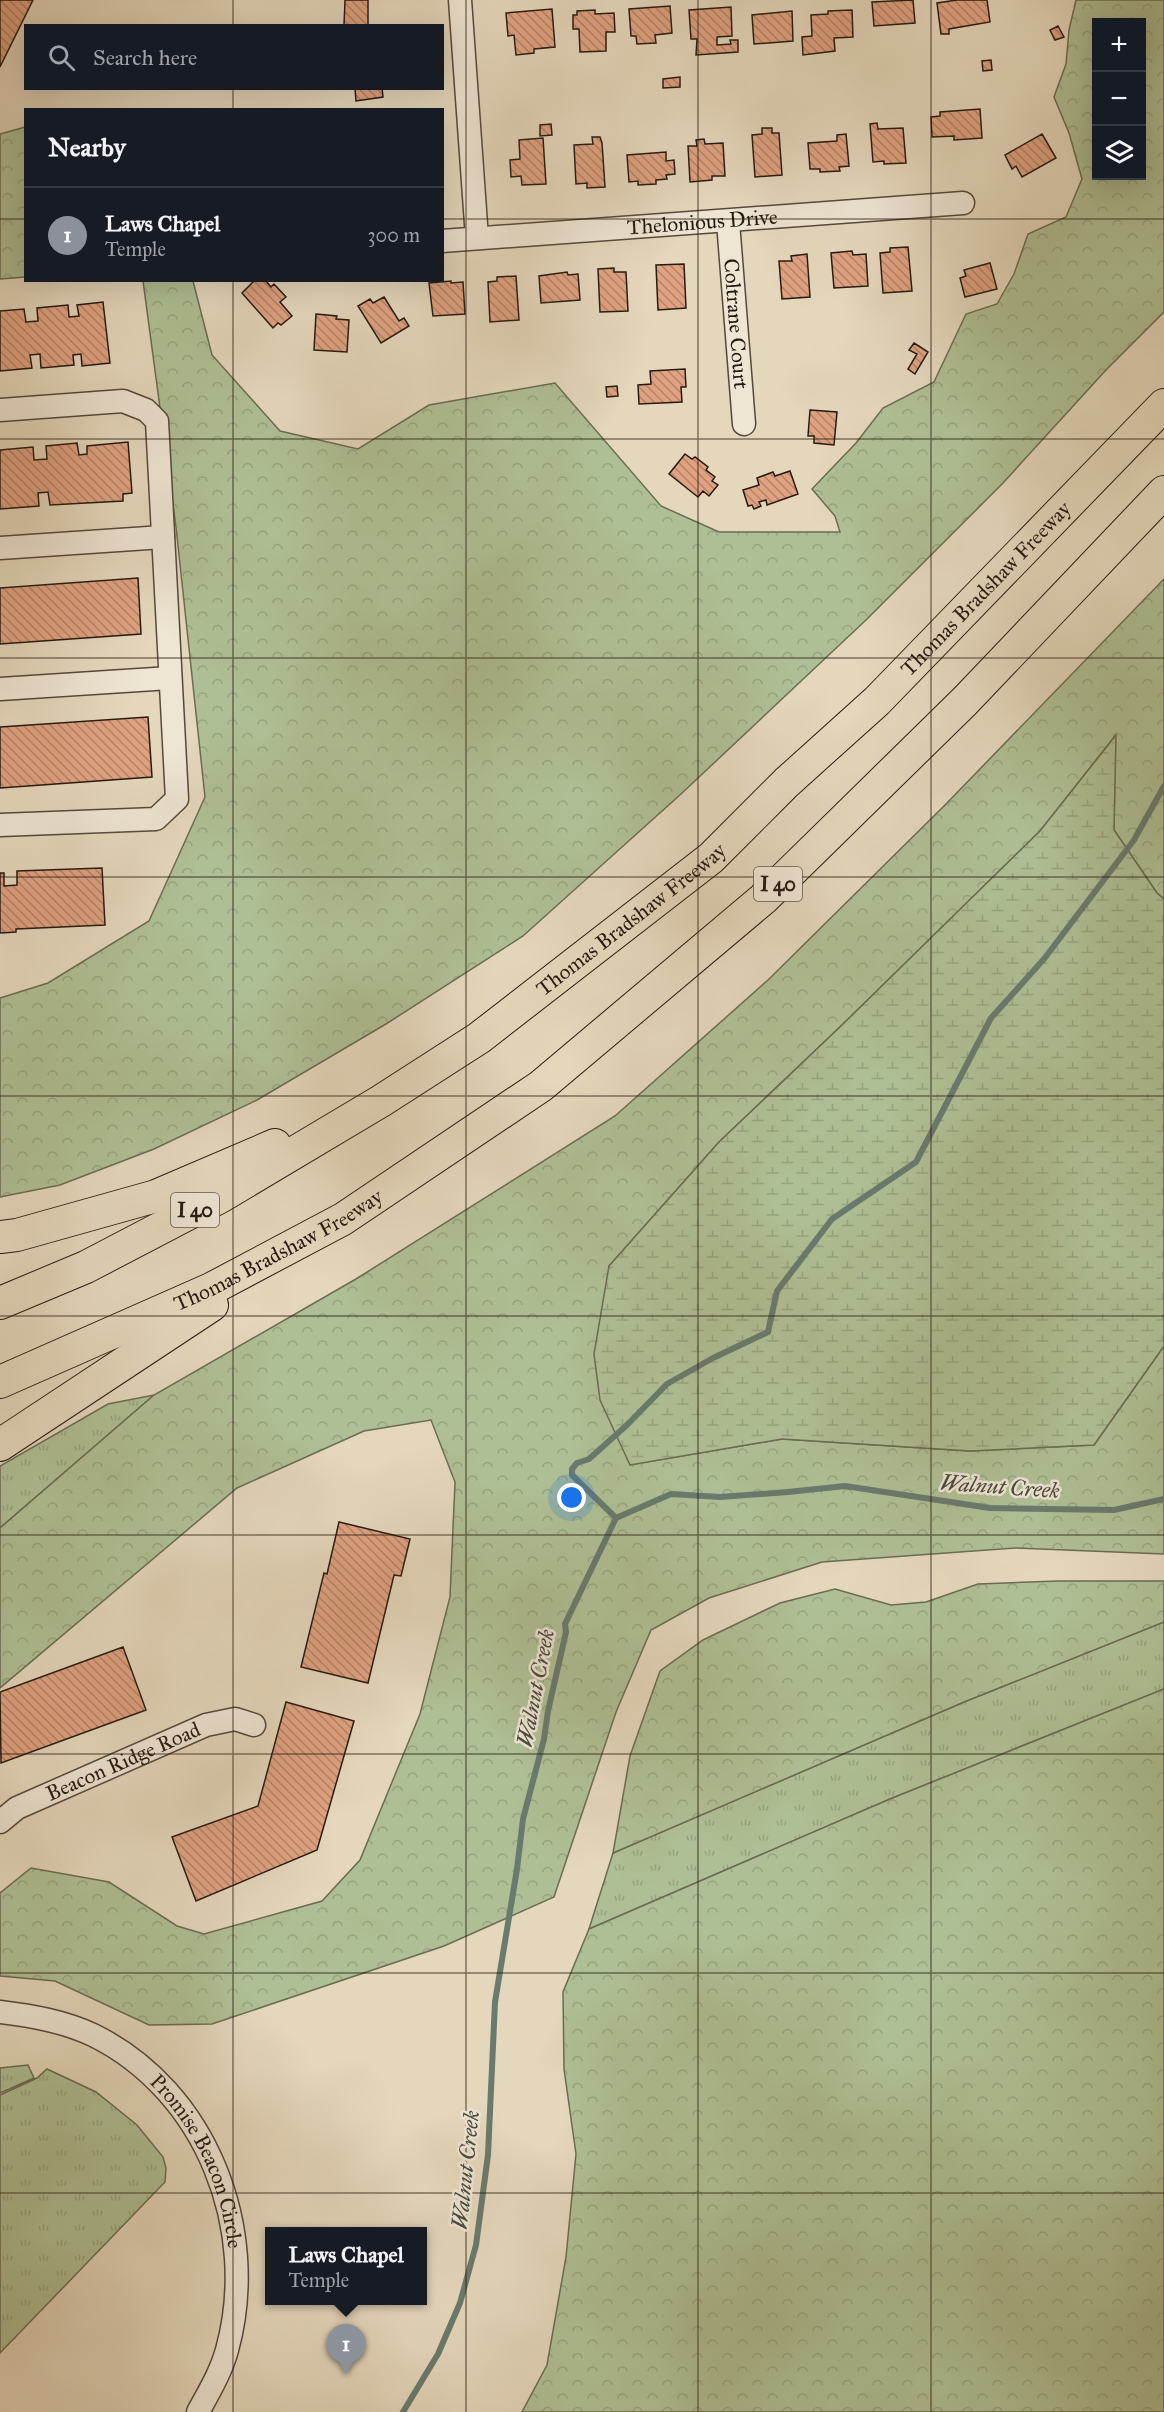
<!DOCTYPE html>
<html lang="en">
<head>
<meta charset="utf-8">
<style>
	body { margin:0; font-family:"IM FELL Great Primer",serif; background:#20242c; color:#f1f3f6 }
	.controls { position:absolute; right:18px; top:18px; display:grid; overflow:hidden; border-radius:0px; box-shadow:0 6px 24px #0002 }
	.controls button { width:54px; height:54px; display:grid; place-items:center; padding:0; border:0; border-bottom:2px solid #363941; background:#171b24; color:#f1f3f6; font:30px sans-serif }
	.you { position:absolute; left:572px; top:1498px; width:21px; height:21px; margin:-15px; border:4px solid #fff; border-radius:50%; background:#1a73e8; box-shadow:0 0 0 9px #1a73e833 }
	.badge { display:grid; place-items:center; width:39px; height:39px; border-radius:50%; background:#8c9099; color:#fff; font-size:20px; font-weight:700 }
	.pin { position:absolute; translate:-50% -50px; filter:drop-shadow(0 2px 3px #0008) }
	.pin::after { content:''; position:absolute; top:32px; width:21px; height:18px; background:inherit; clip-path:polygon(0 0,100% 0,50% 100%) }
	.popup { position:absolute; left:265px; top:2227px; width:162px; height:78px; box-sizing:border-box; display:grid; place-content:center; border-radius:0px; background:#171b24; filter:drop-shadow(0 2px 4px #0005); font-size:20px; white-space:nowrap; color:#9ea1a6 }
	.popup b { font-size:22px; color:#f1f3f6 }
	.popup::after { content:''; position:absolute; left:50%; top:100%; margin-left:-12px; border:12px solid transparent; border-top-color:#171b24 }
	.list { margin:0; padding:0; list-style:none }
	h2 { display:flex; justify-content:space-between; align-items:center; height:78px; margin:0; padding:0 24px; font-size:26px }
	h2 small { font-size:20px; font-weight:400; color:#9ea1a6 }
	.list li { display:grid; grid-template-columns:39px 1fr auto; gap:18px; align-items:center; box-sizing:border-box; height:96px; padding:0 24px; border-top:2px solid #363941 }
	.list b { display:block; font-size:22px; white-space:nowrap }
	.list p { margin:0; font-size:20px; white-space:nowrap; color:#9ea1a6 }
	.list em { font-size:20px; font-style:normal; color:#9ea1a6 }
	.icon { flex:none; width:33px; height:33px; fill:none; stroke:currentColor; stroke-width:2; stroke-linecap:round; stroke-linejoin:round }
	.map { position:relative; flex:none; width:1164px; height:2412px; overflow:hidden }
	.search { position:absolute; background:#171b24; box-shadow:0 6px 24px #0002; left:24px; top:24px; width:420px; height:66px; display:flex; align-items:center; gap:15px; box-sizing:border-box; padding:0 21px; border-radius:0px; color:#9ea1a6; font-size:22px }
	.panel { position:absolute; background:#171b24; box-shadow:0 6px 24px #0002; left:24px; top:108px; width:420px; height:174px; border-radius:0px }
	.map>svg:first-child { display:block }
	.grass { fill:url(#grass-tufts); stroke:#6a6c53; stroke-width:1.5 }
	.forest { fill:url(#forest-crowns); stroke:#6a6c53; stroke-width:1.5; fill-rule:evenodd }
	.wetland { fill:url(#wetland-marsh); stroke:#6a6c53; stroke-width:1.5 }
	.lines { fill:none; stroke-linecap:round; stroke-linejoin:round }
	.stream { stroke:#697a6e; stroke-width:6 }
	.building { fill:url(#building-back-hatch); stroke:#251a11; stroke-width:1.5 }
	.minor-casing { stroke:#55493c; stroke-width:25 }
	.highway-casing { stroke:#251a11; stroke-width:34 }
	.minor { stroke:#eee5d3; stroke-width:22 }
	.highway { stroke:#e5d7bc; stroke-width:32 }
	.grid { fill:none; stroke:#251a11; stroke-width:1.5; stroke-opacity:0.55 }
	.labels { text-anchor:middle; stroke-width:5; stroke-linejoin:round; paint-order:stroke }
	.shield { fill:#eee5d3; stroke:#61574b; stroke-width:1.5 }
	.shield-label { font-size:20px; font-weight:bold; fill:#251a11 }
	.street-label { font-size:21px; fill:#251a11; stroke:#eee5d3 }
	.water-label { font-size:22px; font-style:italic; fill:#474a40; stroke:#eee5d3 }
</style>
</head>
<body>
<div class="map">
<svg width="1164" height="2412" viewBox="0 0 1164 2412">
	<defs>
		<pattern id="grass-tufts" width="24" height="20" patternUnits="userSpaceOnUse" patternTransform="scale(1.5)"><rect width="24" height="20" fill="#afbf95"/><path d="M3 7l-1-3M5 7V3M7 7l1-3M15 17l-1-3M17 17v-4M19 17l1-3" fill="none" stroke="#96a47f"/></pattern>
		<pattern id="forest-crowns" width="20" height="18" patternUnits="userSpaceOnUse" patternTransform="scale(1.5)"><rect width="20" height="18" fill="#afbf95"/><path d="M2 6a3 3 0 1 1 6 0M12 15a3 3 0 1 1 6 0" fill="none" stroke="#96a47f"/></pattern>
		<pattern id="wetland-marsh" width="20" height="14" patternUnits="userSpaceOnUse" patternTransform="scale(1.5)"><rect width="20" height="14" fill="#afbf95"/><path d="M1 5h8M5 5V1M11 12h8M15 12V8" fill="none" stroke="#96a47f"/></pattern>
		<pattern id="building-back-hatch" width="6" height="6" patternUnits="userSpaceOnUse" patternTransform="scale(1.5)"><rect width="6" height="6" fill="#e0a281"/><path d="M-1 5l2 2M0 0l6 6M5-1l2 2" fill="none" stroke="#b58368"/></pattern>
	</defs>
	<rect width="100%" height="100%" fill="#e5d7bc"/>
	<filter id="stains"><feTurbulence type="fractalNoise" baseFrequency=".00333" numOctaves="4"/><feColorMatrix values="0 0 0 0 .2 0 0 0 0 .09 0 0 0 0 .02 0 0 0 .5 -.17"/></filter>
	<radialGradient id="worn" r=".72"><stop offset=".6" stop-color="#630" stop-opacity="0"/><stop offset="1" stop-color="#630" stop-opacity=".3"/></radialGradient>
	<path class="grass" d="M154,1395L0,1528V1466L108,1404Z
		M1164,1622V1689L890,1799L589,1929L613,1853L964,1702Z
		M28,2065L34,2078L0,2093V2068Z
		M47,2069L96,2092L137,2125L163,2157L166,2168L165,2182L0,2353V2095L37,2078Z"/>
	<path class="forest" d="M1076,0H1164V312L1106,370L1003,483L866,620L681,794L523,936L386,1024L257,1100L154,1149L60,1185L0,1197V998L48,983L149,921L205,797L176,527L143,281H193L212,355L280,431L358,449L429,405L555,383L661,506L719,532H840L835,516L812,489L856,443L883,408L934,382L966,314L997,304L1014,274L1028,234L1066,217L1082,179L1069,133L1054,97L1066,64L1069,30ZM1096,22H1142V176H1096Z
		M25,127V277L0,279V134Z
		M1164,579V899L1157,893L1114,830L1115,736L1040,831L841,1026L719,1142L609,1266L630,1465L782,1439L970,1451L1094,1445L1164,1346V1554L1015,1548L822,1562L709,1598L651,1630L616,1712L554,1897L444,1946L212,2024L149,2025L55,1981L0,1976V1893L31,1868L109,1882L177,1926L204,1934L322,1901L360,1860L420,1714L450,1597L455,1482L431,1420L364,1431L237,1488L0,1688V1528L154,1395L356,1279L615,1116L768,980L946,804Z
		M1058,1581H1164V1622L964,1702L613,1853L630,1756L660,1671L703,1640L780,1603L835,1589L891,1605L926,1602L978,1584Z
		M1164,1689V2412H522L547,2365L566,2257L576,2154L564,2069L563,1992L589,1929L890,1799Z"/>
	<path class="wetland" d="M1116,735L1114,830L1157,893L1164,899V1346L1094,1445L970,1451L782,1439L630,1465L600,1400L594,1354L609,1266L719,1142L841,1026L1040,831Z"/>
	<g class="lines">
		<path class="stream" d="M616,1518L572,1475V1469L577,1463L589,1459L627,1425L667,1384L713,1358L768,1332L777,1291L832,1219L916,1162L991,1018L1044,959L1134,840L1164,786
			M403,2412L438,2354L460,2303L476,2245L488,2155L495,2002L517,1869L523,1819L544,1739L548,1711L566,1632L565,1624L616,1518L671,1494L720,1497L788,1492L845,1486L990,1508L1114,1510L1164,1499"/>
	</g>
	<path class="building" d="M0,0H33L0,67Z
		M345,0H368V26H344Z
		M913,0L915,23L874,26L872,2Z
		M957,0H987L990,22L949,29V34H941L937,3Z
		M670,6L672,33L655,35L656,43L637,44L636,36H631L629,9Z
		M731,7L732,36L717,37V45L731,44L730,40H738V52L696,55L697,39H691L689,10Z
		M552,9L555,47L534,49V53L516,55L514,35L508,36L506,13Z
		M595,10V14L614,13L615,32H606V51L580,52L579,29H573V15H577V11Z
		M852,10L853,37L834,38L835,51L803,55L802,37L812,36L811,15L828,14V11Z
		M792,11L793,41L754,44L752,15Z
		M1058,26L1064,37L1055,40L1050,30Z
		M991,60L992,70L983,71L982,61Z
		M680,77V87L663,88V79Z
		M355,88H382L383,97L356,101Z
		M980,109L982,138L954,140V136L932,137L931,117L940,116V112Z
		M877,123L878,129L903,128L906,163L884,164V161L873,162L870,124Z
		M551,124L552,135L540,136V125Z
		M762,128H772V133H779L782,175L755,177L752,135L762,134Z
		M846,134L849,166L839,167L840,171L820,172V169H810L808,143L837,141V135Z
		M1042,134L1056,158L1022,177L1016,166L1012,169L1005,155Z
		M592,137H600L602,143L605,187L587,188V183L576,184L574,145L593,144Z
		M543,138L546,184L522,185L521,176L511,177L510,160L520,159L519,140Z
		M704,139L705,144L723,143L725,176H712V180L690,182L688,146H697L696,140Z
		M666,152V161L674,160L675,174L666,175L667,179L656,180V184L638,185V181L629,182L627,155Z
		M908,247L912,291L883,293L880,253L890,252V248Z
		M852,251L853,255L866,254L868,286L834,288L831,253Z
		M807,254L810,297L782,299L779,261H792L791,256Z
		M990,263L997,289L965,297L960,278L966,276L964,270Z
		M684,264L686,308L658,310L656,265Z
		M614,268V272H626L628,311L600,312L598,269Z
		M567,272L568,275L578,274L580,300L541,303L539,276Z
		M516,276L519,320L490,322L488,282L497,281V277Z
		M255,280H265L271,287L274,284L286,297L280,302L292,316L281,325L278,323L273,328L242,293Z
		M451,281V283L463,282L465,314L433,316L429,283Z
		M384,297L399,321L404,318L409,326L381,343L358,306L370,299L373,303Z
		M103,302L110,363L82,366L81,354L73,355L74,365L41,368L40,354L30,355L32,368L0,371V311L24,309L26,322L38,321L37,308L68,305L69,317L79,316L77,305Z
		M316,314L337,316L336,319L349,320L347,352L314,350Z
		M914,343L928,352L915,374L908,369L917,354L909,350Z
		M685,369L686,387H681L682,402L639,404L638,385L651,384L650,371Z
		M617,386L618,396L607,397L606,387Z
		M810,410L837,412L834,445L814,443V436H808Z
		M128,442L132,493L123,494V501L50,505L48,492L38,493L39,506L0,509V450L33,447L34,460L47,459L46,446L77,443L79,455L87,454V446Z
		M685,454L692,459L695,457L708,467L706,470L715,477L712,481L718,485L709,496L703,491L698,497L669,474Z
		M790,471L798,494L767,505L766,500L759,502L761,506L754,509L752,505L748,506L743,490L759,485L757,478L773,472L775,476Z
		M138,578L141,634L0,644V588Z
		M148,717L152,777L0,788V727Z
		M102,868L105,925L16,929V932L0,933V873H4V886L17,885V871Z
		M339,1522L410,1539L401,1576L394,1575L368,1683L301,1667L324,1573L327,1574Z
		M123,1647L146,1710L1,1763L0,1692Z
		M286,1702L354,1721L317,1850L196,1901L172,1837L258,1806Z"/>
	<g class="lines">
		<defs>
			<g id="minor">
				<path d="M460,0L477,238"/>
				<path id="s1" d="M728,222L744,424"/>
				<path id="s2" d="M442,241L963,203"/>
				<path d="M0,410L123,401L146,410L157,421L177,799L156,819L0,825"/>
				<path d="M0,548L163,537"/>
				<path d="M0,689L170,678"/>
				<path id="s3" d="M0,1822L17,1808L206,1725L235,1719L254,1725"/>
				<path id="s4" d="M0,2012C32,2016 63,2021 93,2035C207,2091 260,2230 227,2350C221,2372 209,2392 198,2412"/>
			</g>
			<g id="highway">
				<path d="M0,1237L17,1235L156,1196L275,1145"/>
				<path id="s5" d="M0,1303L86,1267L220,1197L381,1101L479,1038L711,858L787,782L877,701L1164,405"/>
				<path id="s6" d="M0,1382L211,1289L343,1219L541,1086L763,899L965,701L1164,492"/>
				<path d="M0,1445L212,1305"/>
			</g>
		</defs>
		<use href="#minor" class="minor-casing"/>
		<use href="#highway" class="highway-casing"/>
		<use href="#minor" class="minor"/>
		<use href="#highway" class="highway"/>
	</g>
	<path class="grid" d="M233,0V26M466,0V2412M698,0V2412M931,0V2412M233,88V110M0,219H26M442,219H1164M233,280V2412M0,439H1164M0,658H1164M0,877H1164M0,1096H1164M0,1316H1164M0,1535H1164M0,1754H1164M0,1973H1164M0,2193H1164"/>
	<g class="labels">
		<g class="shield">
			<rect x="754" y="867" width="48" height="34" rx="4.5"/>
			<rect x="171" y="1193" width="48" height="34" rx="4.5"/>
		</g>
		<g class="shield-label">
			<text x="778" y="891">I 40</text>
			<text x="195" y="1217">I 40</text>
		</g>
		<g class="street-label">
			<text dy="7" stroke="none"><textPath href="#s2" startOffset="261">Thelonious Drive</textPath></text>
			<text dy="7" stroke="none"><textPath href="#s1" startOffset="102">Coltrane Court</textPath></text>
			<text dy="7" stroke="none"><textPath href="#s5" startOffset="1227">Thomas Bradshaw Freeway</textPath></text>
			<text dy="7" stroke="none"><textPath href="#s5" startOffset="741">Thomas Bradshaw Freeway</textPath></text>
			<text dy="7" stroke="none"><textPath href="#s6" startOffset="308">Thomas Bradshaw Freeway</textPath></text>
			<text dy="7" stroke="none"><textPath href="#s3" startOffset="138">Beacon Ridge Road</textPath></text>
			<text dy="7" stroke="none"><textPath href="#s4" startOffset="267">Promise Beacon Circle</textPath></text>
		</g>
		<g class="water-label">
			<text transform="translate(1000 1486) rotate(4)" y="8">Walnut Creek</text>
			<text transform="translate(535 1688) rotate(-79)" y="8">Walnut Creek</text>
			<text transform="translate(465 2170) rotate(-84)" y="8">Walnut Creek</text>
		</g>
	</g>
	<rect width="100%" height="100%" filter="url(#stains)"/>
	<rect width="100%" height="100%" fill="url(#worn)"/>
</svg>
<div class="controls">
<button>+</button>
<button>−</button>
<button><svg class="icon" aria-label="layers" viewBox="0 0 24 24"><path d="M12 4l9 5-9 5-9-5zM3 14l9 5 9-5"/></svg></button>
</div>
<div class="you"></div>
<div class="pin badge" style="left:346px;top:2374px">1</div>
<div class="popup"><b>Laws Chapel</b>Temple</div>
<div class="search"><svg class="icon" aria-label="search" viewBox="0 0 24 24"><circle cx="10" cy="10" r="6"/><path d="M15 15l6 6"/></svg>Search here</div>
<section class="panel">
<h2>Nearby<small></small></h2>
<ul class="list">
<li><span class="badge">1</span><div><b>Laws Chapel</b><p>Temple</p></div><em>300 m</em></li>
</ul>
</section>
</div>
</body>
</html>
